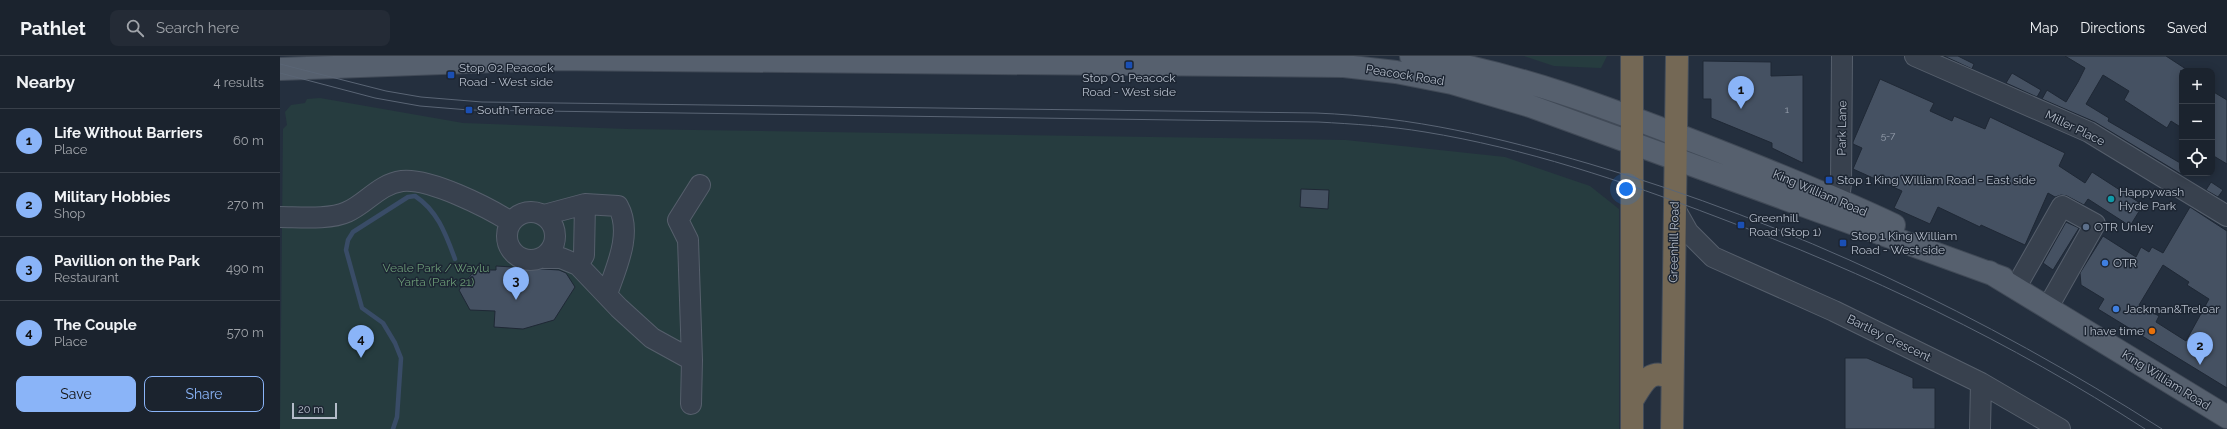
<!DOCTYPE html>
<html lang="en">
<head>
<meta charset="utf-8">
<style>
	body { margin:0; font-family:Raleway,sans-serif; background:#242b36; color:#f1f3f6 }
	.controls { position:absolute; right:12px; top:12px; display:grid; overflow:hidden; border-radius:8px; box-shadow:0 2px 10px #0003 }
	.controls button { width:36px; height:36px; display:grid; place-items:center; padding:0; border:0; border-bottom:1px solid #39404a; background:#1b232e; color:#f1f3f6; font:20px sans-serif }
	.scale { position:absolute; left:12px; bottom:10px; width:45px; box-sizing:border-box; padding-left:4px; border:2px solid #b4bcc9; border-top:0; font-size:11px; line-height:14px; white-space:nowrap; color:#b4bcc9; -webkit-text-stroke:3px #1d2633; paint-order:stroke }
	.you { position:absolute; left:1346px; top:133px; width:14px; height:14px; margin:-10px; border:3px solid #fff; border-radius:50%; background:#1a73e8; box-shadow:0 0 0 6px #1a73e833 }
	.badge { display:grid; place-items:center; width:26px; height:26px; border-radius:50%; background:#8ab4f8; color:#111; font-size:13px; font-weight:700 }
	.pin { position:absolute; translate:-50% -33px; filter:drop-shadow(0 1px 2px #0008) }
	.pin::after { content:''; position:absolute; top:21px; width:14px; height:12px; background:inherit; clip-path:polygon(0 0,100% 0,50% 100%) }
	.list { margin:0; padding:0; list-style:none }
	h2 { display:flex; justify-content:space-between; align-items:center; height:52px; margin:0; padding:0 16px; font-size:17px }
	h2 small { font-size:13px; font-weight:400; color:#a0a4aa }
	.list li { display:grid; grid-template-columns:26px 1fr auto; gap:12px; align-items:center; box-sizing:border-box; height:64px; padding:0 16px; border-top:1px solid #39404a }
	.list b { display:block; font-size:15px; white-space:nowrap }
	.list p { margin:0; font-size:13px; white-space:nowrap; color:#a0a4aa }
	.list em { font-size:13px; font-style:normal; color:#a0a4aa }
	.actions { display:flex; gap:8px; padding:12px 16px }
	.actions a { flex:1; padding:9px 0; border:1px solid #8ab4f8; border-radius:8px; text-align:center; font-size:14px; color:#8ab4f8 }
	.actions .main { background:#8ab4f8; color:#111 }
	.icon { flex:none; width:22px; height:22px; fill:none; stroke:currentColor; stroke-width:2; stroke-linecap:round; stroke-linejoin:round }
	.map { position:relative; flex:none; width:1947px; height:373px; overflow:hidden }
	header { display:flex; align-items:center; gap:24px; box-sizing:border-box; height:56px; padding:0 20px; background:#1b232e; border-bottom:1px solid #39404a }
	header strong { font-size:19px }
	nav { display:flex; gap:22px; margin-inline-start:auto; font-size:14px }
	.search { width:280px; height:36px; background:#242b36; display:flex; align-items:center; gap:10px; box-sizing:border-box; padding:0 14px; border-radius:8px; color:#a0a4aa; font-size:15px }
	main { display:flex }
	aside { flex:1; background:#1b232e }
	.map>svg:first-child { display:block }
	.green { fill:#263c3f }
	.lines { fill:none; stroke-linecap:round; stroke-linejoin:round }
	.stream { stroke:#394c67; stroke-width:4.5 }
	.building { fill:#455162; stroke:#1f2835; fill-rule:evenodd }
	.minor-casing { stroke:#565f6c; stroke-width:22 }
	.major-casing { stroke:#414a57; stroke-width:24 }
	.highway-casing { stroke:#434c59; stroke-width:24 }
	.minor { stroke:#38414e; stroke-width:20 }
	.major { stroke:#56606e; stroke-width:22 }
	.highway { stroke:#746855; stroke-width:22 }
	.tram { stroke:#5a6575; stroke-width:1 }
	.transit-dot { fill:#1a4fb4; stroke:#1d2633; stroke-width:1.5 }
	.culture-dot { fill:#0f9aa8; stroke:#1d2633; stroke-width:1.5 }
	.service-dot { fill:#5c6f8a; stroke:#1d2633; stroke-width:1.5 }
	.shop-dot { fill:#3f7fe0; stroke:#1d2633; stroke-width:1.5 }
	.food-dot { fill:#e8710a; stroke:#1d2633; stroke-width:1.5 }
	.labels { text-anchor:middle; stroke-width:3; stroke-linejoin:round; paint-order:stroke }
	.number-label { font-size:10px; fill:#98a1af }
	.poi-label { font-size:12px; fill:#b4bcc9; stroke:#1d2633; text-anchor:start }
	.street-label { font-size:12px; fill:#b4bcc9; stroke:#1d2633 }
	.park-label { font-size:12px; fill:#6b9a76; stroke:#1d2633 }
</style>
</head>
<body>
<header>
<strong>Pathlet</strong>
<div class="search"><svg class="icon" aria-label="search" viewBox="0 0 24 24"><circle cx="10" cy="10" r="6"/><path d="M15 15l6 6"/></svg>Search here</div>
<nav><a>Map</a><a>Directions</a><a>Saved</a></nav>
</header>
<main>
<aside>
<h2>Nearby<small>4 results</small></h2>
<ul class="list">
<li><span class="badge">1</span><div><b>Life Without Barriers</b><p>Place</p></div><em>60 m</em></li>
<li><span class="badge">2</span><div><b>Military Hobbies</b><p>Shop</p></div><em>270 m</em></li>
<li><span class="badge">3</span><div><b>Pavillion on the Park</b><p>Restaurant</p></div><em>490 m</em></li>
<li><span class="badge">4</span><div><b>The Couple</b><p>Place</p></div><em>570 m</em></li>
</ul>
<div class="actions"><a class="main">Save</a><a>Share</a></div>
</aside>
<div class="map">
<svg width="1947" height="373" viewBox="0 0 1947 373">
	<rect width="100%" height="100%" fill="#242f3e"/>
	<path class="green" d="M1244,0H1327L1321,12L1274,10Z
		M40,42L183,67L348,73L1066,84L1225,101L1310,130L1339,153V373H0L3,73L7,69L5,56L11,49L25,47L27,43Z"/>
	<g class="lines">
		<path class="stream" d="M113,373L117,361L121,302L115,287L103,267L82,252L66,194L68,184L73,176L128,141L135,140C158,155 166,179 175,203"/>
	</g>
	<path class="building" d="M1664,0H1678L1694,8L1692,13Z
		M1785,0H1886L1909,15H1900L1902,16V72L1891,65L1887,72L1844,44L1849,35L1823,19L1806,48L1829,62L1828,65L1902,108L1901,118L1815,66L1762,43L1767,34L1786,46L1798,26L1805,12Z
		M1423,5L1491,6V20L1523,19V107L1492,92V87L1431,62V43H1423Z
		M1732,17L1761,34L1757,41L1726,27Z
		M1600,23L1654,47L1650,55L1672,65L1674,60L1705,73L1710,61L1754,82L1785,97L1779,110L1805,127L1812,116L1863,149L1850,170L1808,143L1804,149L1787,140L1781,139L1775,141L1768,137L1745,189L1701,169L1700,171L1658,151L1650,168L1614,152L1622,135L1573,113L1582,92L1573,88V86Z
		M1932,35L1947,44V108L1932,99Z
		M1931,126L1943,134L1938,141L1926,134Z
		M1021,133L1049,134L1048,153L1020,151Z
		M1910,151L1947,175V332L1818,253L1824,243L1801,229L1800,217L1823,180L1856,201L1861,191L1869,196L1872,191L1883,197ZM1883,209L1909,226L1907,229L1929,243L1906,285L1876,266L1879,260L1859,249Z
		M1786,166L1799,172L1773,214L1763,207Z
		M216,210L279,214L286,217L295,231L274,264L243,273L214,271L215,255L190,254L179,234L195,214H216Z
		M1565,302H1587L1633,322V332H1655V373H1565Z"/>
	<g class="lines">
		<defs>
			<path id="minor" d="M1635,0L1809,76L1947,160
				M1559,143L1561,128L1562,0
				M1395,153L1408,176L1433,201L1554,255L1701,327L1780,373
				M227 180a24 24 0 1 1 48 0a24 24 0 1 1-48 0Z
				M264,159L305,148L338,150C353,177 336,212 327,238
				M0,161C18,161 50,164 67,156C86,148 99,128 122,125C150,122 207,151 231,166
				M264,202H281L298,209L304,199L305,148
				M298,209L339,252L372,282L412,304L411,348
				M1736,231L1782,150L1815,168L1768,251
				M412,304L408,184L398,164L420,129
				M1700,373L1701,327"/>
			<path id="major" d="M1131,0C1233,15 1331,53 1426,90C1490,115 1552,140 1614,169
				M0,13L270,3L1064,10L1116,16L1172,27L1250,50L1723,222
				M1709,216L1947,361"/>
			<path id="highway" d="M1352,345C1363,327 1370,310 1392,323
				M1352,373V0
				M1392,373L1397,0"/>
		</defs>
		<use href="#minor" class="minor-casing"/>
		<use href="#major" class="major-casing"/>
		<use href="#highway" class="highway-casing"/>
		<use href="#minor" class="minor"/>
		<use href="#major" class="major"/>
		<use href="#highway" class="highway"/>
		<path class="tram" d="M0,8L106,35L141,41L202,46L1036,57C1134,61 1217,81 1310,108C1511,167 1705,260 1882,373
			M0,17L95,42L140,50L189,54L1038,66C1074,68 1109,70 1145,76C1244,92 1343,125 1437,161C1586,217 1731,286 1865,373"/>
	</g>
	<g class="transit-dot">
		<rect x="845" y="5" width="8" height="8" rx="2"/>
		<rect x="167" y="15" width="8" height="8" rx="2"/>
		<rect x="185" y="50" width="8" height="8" rx="2"/>
		<rect x="1545" y="120" width="8" height="8" rx="2"/>
		<rect x="1457" y="165" width="8" height="8" rx="2"/>
		<rect x="1559" y="183" width="8" height="8" rx="2"/>
	</g>
	<circle class="culture-dot" cx="1831" cy="143" r="4"/>
	<circle class="service-dot" cx="1806" cy="171" r="4"/>
	<g class="shop-dot">
		<circle cx="1825" cy="207" r="4"/>
		<circle cx="1836" cy="253" r="4"/>
	</g>
	<circle class="food-dot" cx="1872" cy="275" r="4"/>
	<g class="labels">
		<g class="number-label">
			<text x="1507" y="57">1</text>
			<text x="1608" y="83">5-7</text>
		</g>
		<g class="poi-label">
			<text x="179" y="16">Stop O2 Peacock<tspan x="179" dy="14">Road - West side</tspan></text>
			<text x="849" y="26" text-anchor="middle">Stop O1 Peacock<tspan x="849" dy="14">Road - West side</tspan></text>
			<text x="197" y="58">South Terrace</text>
			<text x="1557" y="128">Stop 1 King William Road - East side</text>
			<text x="1839" y="140">Happywash<tspan x="1839" dy="14">Hyde Park</tspan></text>
			<text x="1469" y="166">Greenhill<tspan x="1469" dy="14">Road (Stop 1)</tspan></text>
			<text x="1814" y="175">OTR Unley</text>
			<text x="1571" y="184">Stop 1 King William<tspan x="1571" dy="14">Road - West side</tspan></text>
			<text x="1833" y="211">OTR</text>
			<text x="1844" y="257">Jackman&amp;Treloar</text>
			<text x="1864" y="279" text-anchor="end">I have time</text>
		</g>
		<g class="street-label">
			<text transform="translate(1125 19) rotate(9)" y="4">Peacock Road</text>
			<text transform="translate(1562 72) rotate(-89)" y="4">Park Lane</text>
			<text transform="translate(1795 72) rotate(26)" y="4">Miller Place</text>
			<text transform="translate(1540 137) rotate(23)" y="4">King William Road</text>
			<text transform="translate(1394 186) rotate(-89)" y="4">Greenhill Road</text>
			<text transform="translate(1609 282) rotate(26)" y="4">Bartley Crescent</text>
			<text transform="translate(1886 324) rotate(32)" y="4">King William Road</text>
		</g>
		<g class="park-label">
			<text x="156" y="216">Veale Park / Waylu<tspan x="156" dy="14">Yarta (Park 21)</tspan></text>
		</g>
	</g>
</svg>
<div class="controls">
<button>+</button>
<button>−</button>
<button><svg class="icon" aria-label="locate" viewBox="0 0 24 24"><circle cx="12" cy="12" r="6"/><path d="M12 2v4M12 18v4M2 12h4M18 12h4"/></svg></button>
</div>
<div class="scale">20 m</div>
<div class="you"></div>
<div class="pin badge" style="left:1461px;top:53px">1</div>
<div class="pin badge" style="left:1920px;top:309px">2</div>
<div class="pin badge" style="left:236px;top:244px">3</div>
<div class="pin badge" style="left:81px;top:302px">4</div>
</div>
</main>
</body>
</html>
